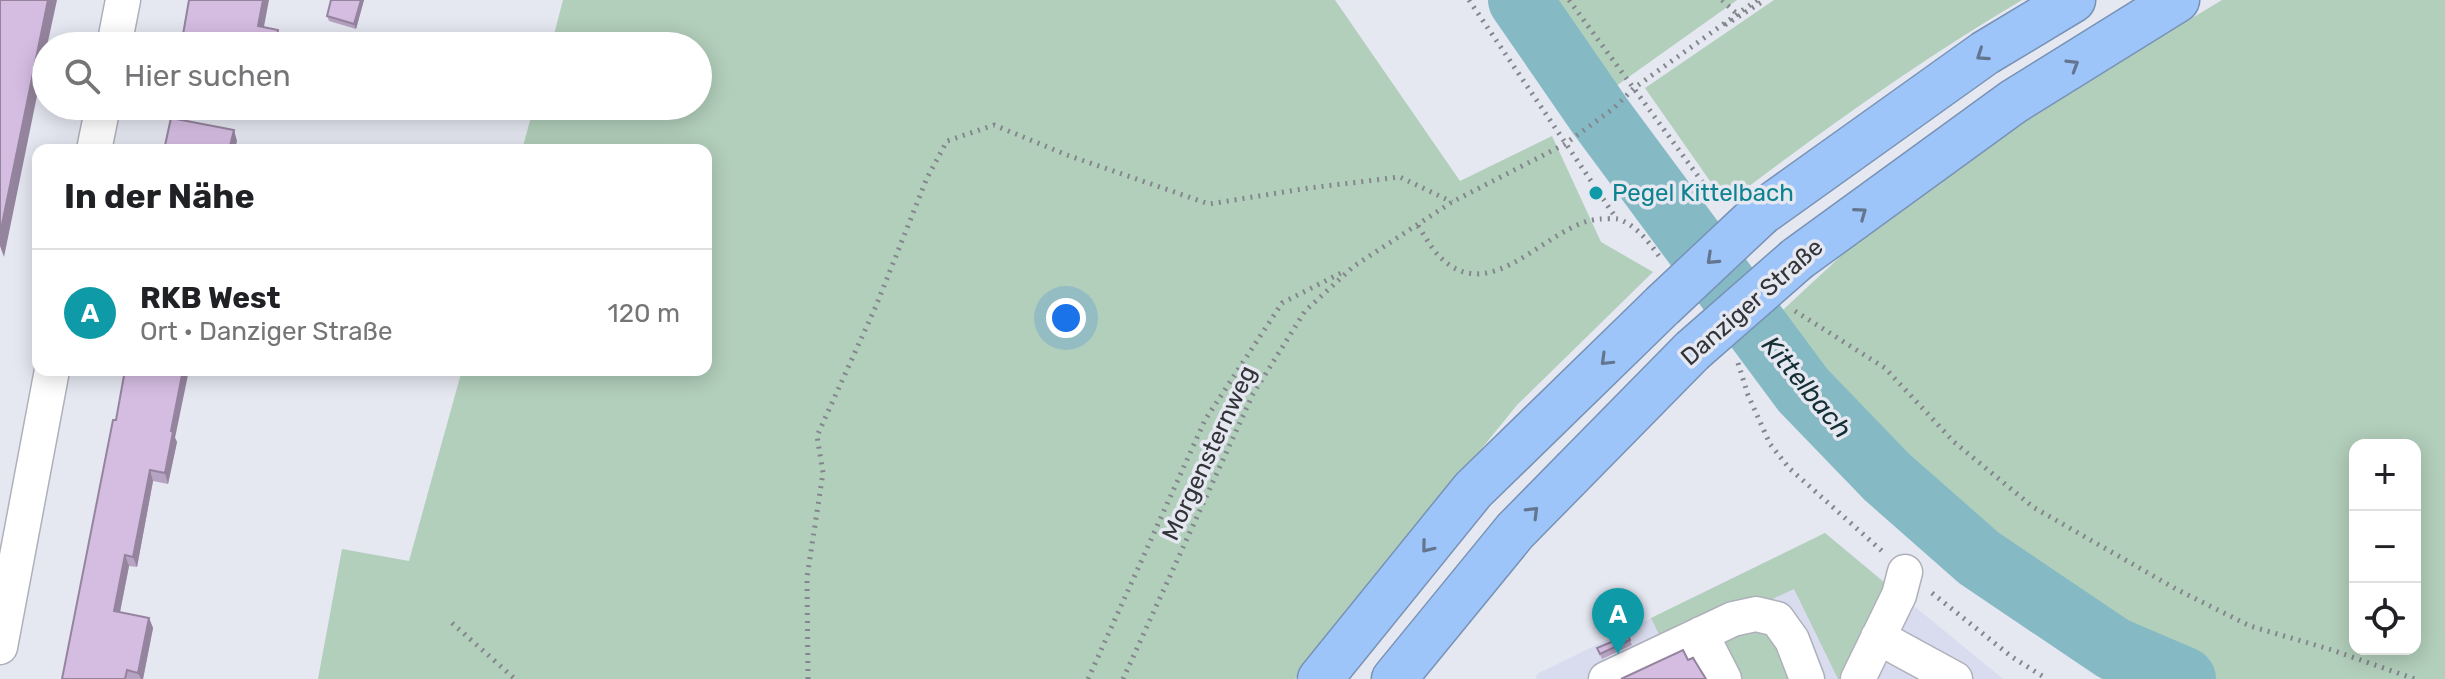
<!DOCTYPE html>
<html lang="de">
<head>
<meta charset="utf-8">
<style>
	body { margin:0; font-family:Rubik,sans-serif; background:#f2f2f2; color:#202124 }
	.controls { position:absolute; right:24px; bottom:24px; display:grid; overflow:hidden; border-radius:16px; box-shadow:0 4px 20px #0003 }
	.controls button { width:72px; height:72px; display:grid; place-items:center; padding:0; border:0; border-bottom:2px solid #e0e0e0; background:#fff; color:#202124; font:40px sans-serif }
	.you { position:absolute; left:1066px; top:318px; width:28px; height:28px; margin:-20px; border:6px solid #fff; border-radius:50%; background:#1a73e8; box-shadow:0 0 0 12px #1a73e833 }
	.badge { display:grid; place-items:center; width:52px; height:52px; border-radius:50%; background:#ea580c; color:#fff; font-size:26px; font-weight:700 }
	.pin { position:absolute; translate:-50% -66px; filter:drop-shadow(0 2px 4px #0008) }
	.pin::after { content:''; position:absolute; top:42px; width:28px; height:24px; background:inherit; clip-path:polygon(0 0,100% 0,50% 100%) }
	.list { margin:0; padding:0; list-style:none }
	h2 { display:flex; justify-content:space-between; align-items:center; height:104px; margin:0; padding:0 32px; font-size:34px }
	h2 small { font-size:26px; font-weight:400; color:#757577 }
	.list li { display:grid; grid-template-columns:52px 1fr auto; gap:24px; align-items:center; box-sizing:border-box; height:128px; padding:0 32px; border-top:2px solid #e0e0e0 }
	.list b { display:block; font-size:30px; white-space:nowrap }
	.list p { margin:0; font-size:26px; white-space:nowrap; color:#757577 }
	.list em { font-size:26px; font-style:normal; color:#757577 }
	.icon { flex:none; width:44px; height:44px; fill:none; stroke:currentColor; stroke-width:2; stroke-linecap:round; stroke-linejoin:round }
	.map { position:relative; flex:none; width:2445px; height:679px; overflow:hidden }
	.search { position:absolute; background:#fff; box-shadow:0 4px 20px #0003; left:32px; top:32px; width:680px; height:88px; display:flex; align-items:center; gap:20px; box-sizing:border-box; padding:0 28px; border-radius:44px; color:#757577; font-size:30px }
	.panel { position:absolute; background:#fff; box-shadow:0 4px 20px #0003; left:32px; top:144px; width:680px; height:232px; border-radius:16px }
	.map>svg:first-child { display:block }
	.built { fill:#d9dcee }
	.green { fill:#b2cfbb; fill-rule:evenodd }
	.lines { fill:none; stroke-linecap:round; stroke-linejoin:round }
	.river { stroke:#85bac5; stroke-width:64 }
	.minor-casing { stroke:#aeb0ba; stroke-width:37 }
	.highway-casing { stroke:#7892b5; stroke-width:47 }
	.path { stroke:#84868d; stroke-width:5; stroke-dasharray:2 6; stroke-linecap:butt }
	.minor { stroke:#fff; stroke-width:34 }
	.highway { stroke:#9dc5f9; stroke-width:44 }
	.highway-bridge-casing { stroke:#7892b5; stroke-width:47; stroke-linecap:butt }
	.highway-bridge { stroke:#9dc5f9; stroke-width:44 }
	.wall { fill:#b7a3c2 }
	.shaded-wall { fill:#95849e }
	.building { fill:#d5bde2; stroke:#95849e; stroke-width:2 }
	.oneway { stroke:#63758f }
	.culture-dot { fill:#0f9aa8; stroke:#e5e7f1; stroke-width:3 }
	.labels { text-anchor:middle; stroke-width:7; stroke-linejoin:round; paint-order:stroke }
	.culture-label { font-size:24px; fill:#0d838f; stroke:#e5e7f1; text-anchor:start }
	.street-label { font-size:24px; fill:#333438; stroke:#e5e7f1 }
	.water-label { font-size:26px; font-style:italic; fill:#132f34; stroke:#e5e7f1 }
</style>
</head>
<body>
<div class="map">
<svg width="2445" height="679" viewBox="0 0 2445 679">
	<rect width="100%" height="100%" fill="#e5e7f1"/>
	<path class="built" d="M1825,533L2003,679H1536L1537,674Z"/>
	<path class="green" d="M563,0H1335L1460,181L1552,136L1601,242L1653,272L1517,405L1295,679H318L342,549L409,561L462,370H706V150H522L534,106H698V46H551Z
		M1535,0H1737L1602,96Z
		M1774,0H2022C1919,61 1821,131 1726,204L1645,88Z
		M2222,0H2445V679H2208L2117,641L1985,550L1897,471L1816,385L1770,322L1856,242L2031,115ZM2355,445H2415V649H2355Z
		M1825,533L1886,584L1847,679H1838L1794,589L1666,649L1651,618Z
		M1773,630L1798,679H1733L1714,640L1724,633Z"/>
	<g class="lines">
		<path class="river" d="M1520,0L1600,116L1803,390L1887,477L1979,558L2114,649L2184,679"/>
		<defs>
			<path id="minor" d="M114,46L123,0
				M94,150L103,106
				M1701,634L1724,679
				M1878,637L1955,679
				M0,647L52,370
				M1606,679L1733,619L1756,614L1777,619L1792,640L1807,679
				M1858,679L1899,595L1905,572"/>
			<path id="highway" d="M1761,213L1985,53L2073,0
				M1797,259L2013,102L2177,0
				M1320,679L1473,490L1662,306
				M1394,679L1515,531L1692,351"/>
		</defs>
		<use href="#minor" class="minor-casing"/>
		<use href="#highway" class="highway-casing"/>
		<path class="path" d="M1469,0L1616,218
			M1569,0L1717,202
			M1722,0L1736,13
			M1725,25L1765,0
			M1418,226C1425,236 1431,248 1439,256C1492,311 1548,222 1600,219C1605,219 1613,218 1618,219C1636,225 1648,241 1659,256
			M1795,311L1885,368L1954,442L2033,507L2176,589L2250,626L2332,650L2415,679
			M1738,363L1748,395L1770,444L1789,468L1882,551
			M1932,593L2012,657L2047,679
			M452,623L515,679
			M808,679L807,577L823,473L817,436L876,306L927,178L947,141L994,125L1067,155L1209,204L1309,188L1400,177L1452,202
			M1088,679L1205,420L1282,303L1345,271
			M1123,679L1253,394L1305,311L1354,266L1452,202L1565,144L1614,108L1634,88L1757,0"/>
		<use href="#minor" class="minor"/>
		<use href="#highway" class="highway"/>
		<defs>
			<path id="highway-bridge" d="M1662,306L1761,213
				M1692,351L1797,259"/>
		</defs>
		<use href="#highway-bridge" class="highway-bridge-casing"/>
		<use href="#highway-bridge" class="highway-bridge"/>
	</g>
	<path class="wall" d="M331,0H364L356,29L329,21L327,16Z
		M113,420L175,438L177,442L168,484L153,481L137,567L129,566L120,612L149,618L153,628L143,679H62Z
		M1628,635L1632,645L1602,659L1597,648Z"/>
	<path class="shaded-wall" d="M48,0H57L47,46H46V52L4,257L0,246V234Z
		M263,0H269L262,37L258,26Z
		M361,0H364L356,29L354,24Z
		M278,30L282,40L281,46H275Z
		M234,130L237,141L235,150H229Z
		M183,370H189L175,438L177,442L168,484L165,473L171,431Z
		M150,470L153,481L137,567L133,557Z
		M125,555L129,566L118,622L114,611Z
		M149,618L153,628L143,679H141L138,673Z"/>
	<path class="building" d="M0,0H48L0,234Z
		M189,0H263L258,26L278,30L275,46H181Z
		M331,0H361L354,24L327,16Z
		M171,118L234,130L229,150H164Z
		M125,370H183L171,431L173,432L165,473L150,470L133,557L125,555L114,611L149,618L138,673L127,670L125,679H62L113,420H116Z
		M1628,635L1630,640L1600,654L1597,648Z
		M1683,650L1688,660L1693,658L1706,679H1621Z"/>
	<defs><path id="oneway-chevron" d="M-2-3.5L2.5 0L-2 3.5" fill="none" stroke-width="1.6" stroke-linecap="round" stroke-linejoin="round" transform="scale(2)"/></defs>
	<g class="oneway">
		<use href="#oneway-chevron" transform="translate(1982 55) rotate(146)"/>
		<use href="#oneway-chevron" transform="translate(2073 65) rotate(-32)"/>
		<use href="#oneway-chevron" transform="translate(1861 213) rotate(-36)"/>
		<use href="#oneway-chevron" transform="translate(1712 259) rotate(137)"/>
		<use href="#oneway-chevron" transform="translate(1606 360) rotate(136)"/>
		<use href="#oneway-chevron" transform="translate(1533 512) rotate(-45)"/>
		<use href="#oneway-chevron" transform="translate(1427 547) rotate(129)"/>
	</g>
	<circle class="culture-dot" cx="1596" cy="193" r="8"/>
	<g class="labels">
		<g class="culture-label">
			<text x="1612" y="201">Pegel Kittelbach</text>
		</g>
		<g class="street-label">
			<text transform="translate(1752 302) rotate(-41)" y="8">Danziger Straße</text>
			<text transform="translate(1209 453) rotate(-65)" y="8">Morgensternweg</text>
		</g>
		<g class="water-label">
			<text transform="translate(1807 387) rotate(50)" y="9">Kittelbach</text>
		</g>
	</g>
</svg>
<div class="controls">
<button>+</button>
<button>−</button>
<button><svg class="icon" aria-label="locate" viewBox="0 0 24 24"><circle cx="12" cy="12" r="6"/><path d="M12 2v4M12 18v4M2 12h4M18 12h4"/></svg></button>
</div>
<div class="you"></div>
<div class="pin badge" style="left:1618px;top:654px;background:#0f9aa8">A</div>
<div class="search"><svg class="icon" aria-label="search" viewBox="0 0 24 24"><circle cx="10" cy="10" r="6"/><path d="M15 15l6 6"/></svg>Hier suchen</div>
<section class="panel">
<h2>In der Nähe<small></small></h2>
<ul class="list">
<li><span class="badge" style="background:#0f9aa8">A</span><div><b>RKB West</b><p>Ort · Danziger Straße</p></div><em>120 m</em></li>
</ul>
</section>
</div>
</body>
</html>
